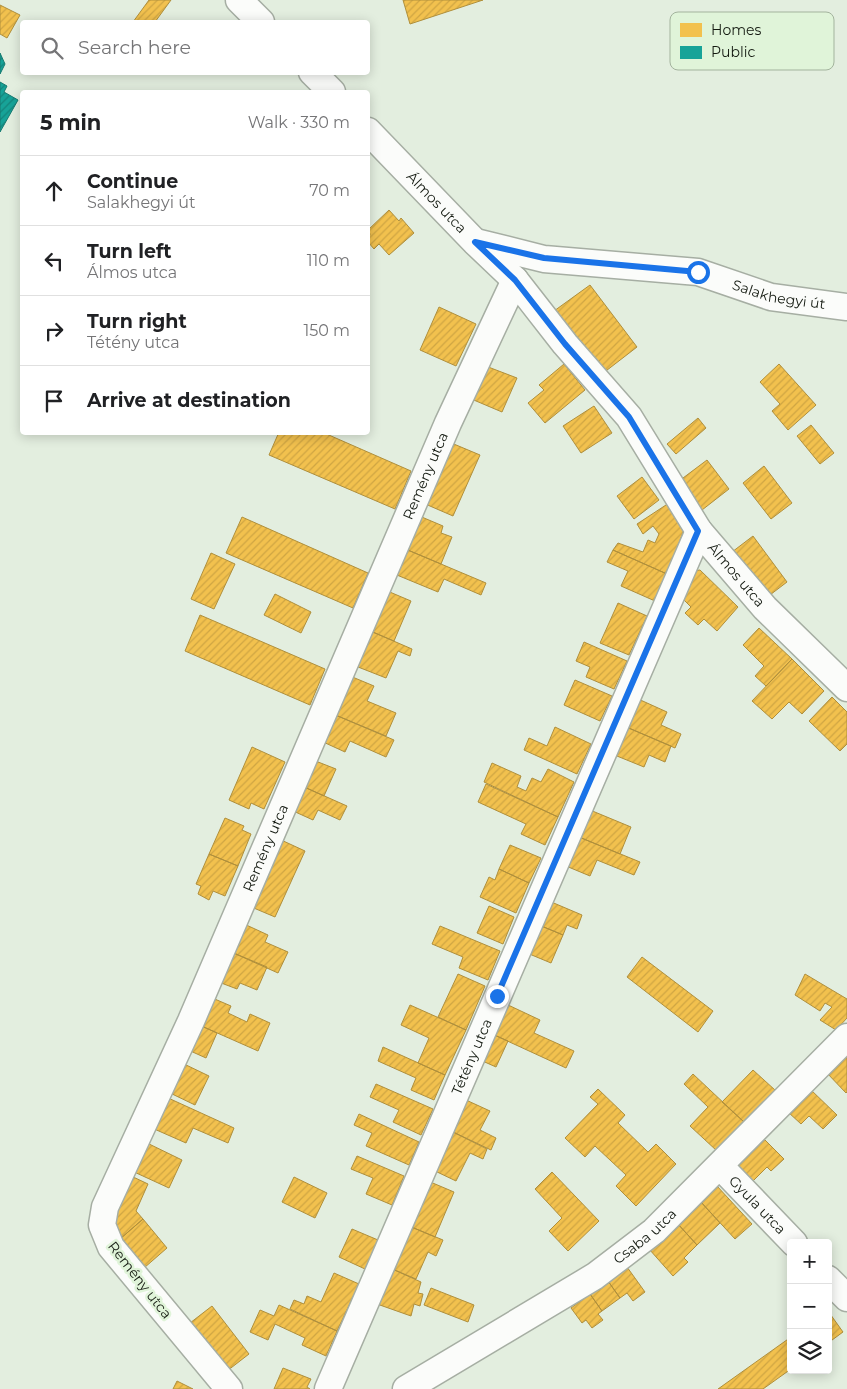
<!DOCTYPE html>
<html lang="en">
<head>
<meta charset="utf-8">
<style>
	body { margin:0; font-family:Montserrat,sans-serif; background:#f2f2f2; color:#202124 }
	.controls { position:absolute; right:15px; bottom:15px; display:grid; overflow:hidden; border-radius:5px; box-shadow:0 2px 12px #0003 }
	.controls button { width:45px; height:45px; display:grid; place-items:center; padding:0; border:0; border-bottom:1px solid #e0e0e0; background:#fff; color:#202124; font:25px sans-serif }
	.stop { position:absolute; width:15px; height:15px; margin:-11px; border:4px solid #1a73e8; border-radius:50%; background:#fff }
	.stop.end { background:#1a73e8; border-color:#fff; box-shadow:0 1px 5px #0008 }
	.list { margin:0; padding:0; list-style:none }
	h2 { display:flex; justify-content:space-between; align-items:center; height:65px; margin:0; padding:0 20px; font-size:21px }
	h2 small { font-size:16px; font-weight:400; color:#757577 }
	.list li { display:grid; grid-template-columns:32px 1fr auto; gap:15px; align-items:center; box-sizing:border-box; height:70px; padding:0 20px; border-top:1px solid #e0e0e0 }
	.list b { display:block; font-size:19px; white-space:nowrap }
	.list p { margin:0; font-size:16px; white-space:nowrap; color:#757577 }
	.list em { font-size:16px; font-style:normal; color:#757577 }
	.icon { flex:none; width:28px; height:28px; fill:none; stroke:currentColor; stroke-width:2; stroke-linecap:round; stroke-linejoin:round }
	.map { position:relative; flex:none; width:847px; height:1389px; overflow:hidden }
	.search { position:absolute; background:#fff; box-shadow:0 2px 12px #0003; left:20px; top:20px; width:350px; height:55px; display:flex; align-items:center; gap:12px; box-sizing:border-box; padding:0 18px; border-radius:5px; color:#757577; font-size:19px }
	.panel { position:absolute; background:#fff; box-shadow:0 2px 12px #0003; left:20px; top:90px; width:350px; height:345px; border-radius:5px }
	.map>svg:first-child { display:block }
	.homes { fill:url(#homes-hatch); stroke:#af8f3c }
	.public { fill:url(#public-hatch); stroke:#167a70 }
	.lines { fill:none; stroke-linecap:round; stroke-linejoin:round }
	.minor-casing { stroke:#a6aea3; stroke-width:29 }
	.minor { stroke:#fbfcfa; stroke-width:26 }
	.route { stroke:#1a73e8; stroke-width:6 }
	.labels { text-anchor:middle; stroke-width:5; stroke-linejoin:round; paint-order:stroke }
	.street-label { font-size:14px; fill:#141a11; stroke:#e0f4d9 }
	.key { fill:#e0f4d9; stroke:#a3b39d; stroke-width:1 }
	.key-label { font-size:14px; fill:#141a11 }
</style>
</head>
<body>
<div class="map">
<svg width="847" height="1389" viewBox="0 0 847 1389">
	<defs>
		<pattern id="homes-hatch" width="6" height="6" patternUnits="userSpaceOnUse" patternTransform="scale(1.25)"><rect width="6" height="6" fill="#f2c14e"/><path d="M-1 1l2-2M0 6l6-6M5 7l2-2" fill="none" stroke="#cfa543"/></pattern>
		<pattern id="public-hatch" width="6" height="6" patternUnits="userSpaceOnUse" patternTransform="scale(1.25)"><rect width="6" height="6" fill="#17a398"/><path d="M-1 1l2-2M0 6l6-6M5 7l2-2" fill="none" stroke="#14847b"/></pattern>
	</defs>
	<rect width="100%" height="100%" fill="#e3eedf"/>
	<path class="homes" d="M149,0H171L155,22H133Z
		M403,0H483L410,24Z
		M0,5L20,15L7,38L0,34Z
		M389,210L399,221L401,218L414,233L389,255L379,244L374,249L368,242L370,234L368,230Z
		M590,285L637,347L602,374L554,311Z
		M439,307L476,324L456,366L420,350Z
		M564,364L585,390L545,423L528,403L544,390L539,385Z
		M779,364L816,405L788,430L772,411L780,404L760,382Z
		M483,365L517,378L502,412L469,398Z
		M594,406L612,433L581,453L563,426Z
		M698,418L706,428L676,454L667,444Z
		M811,425L834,453L820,464L797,436Z
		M279,432H322L411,471L395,509L269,455Z
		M449,442L480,455L453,516L423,503Z
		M707,460L729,489L702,510L679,481Z
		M764,466L792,503L771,519L743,483Z
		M642,477L659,500L634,519L617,496Z
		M669,503L684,530L667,574L613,550L618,543L643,552L648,540L655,543L659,534L653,526L643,534L637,524Z
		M417,515L443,526L441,533L452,537L441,564L403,548Z
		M242,517L368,573L353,608L226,553Z
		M753,536L787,582L766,598L732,552Z
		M403,548L486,583L481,595L444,579L438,592L392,573Z
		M613,550L667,574L655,601L621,586L628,571L607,562Z
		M211,553L235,564L214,609L191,599Z
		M700,570L738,607L717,631L704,619L698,625L685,613L691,607L681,597L692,571Z
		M385,590L411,601L394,641L368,630Z
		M275,594L311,612L301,633L264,615Z
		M618,603L647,616L629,655L600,643Z
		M200,615L325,669L310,705L185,651Z
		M759,628L792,659L766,686L755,676L764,666L743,645Z
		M368,630L412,649L410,656L398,651L386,678L353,665Z
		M584,642L627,661L614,689L586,677L590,667L576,661Z
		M792,659L824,691L802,714L789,702L772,719L752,701Z
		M350,676L374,686L367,701L396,713L386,736L333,714Z
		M575,680L612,696L600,721L564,705Z
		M832,697L847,712V744L840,751L809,721Z
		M636,698L667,712L661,725L681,734L675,748L624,726Z
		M333,714L394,740L386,757L350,741L345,752L321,741Z
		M624,726L671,746L665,762L649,755L644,767L612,754Z
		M555,727L591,744L577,774L524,750L529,738L547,746Z
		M252,747L285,762L264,809L251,803L249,809L229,800Z
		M313,760L336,769L324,796L302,786Z
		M492,763L521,776L517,787L526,791L532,778L541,782L548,769L574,782L558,817L484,782Z
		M486,784L558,817L545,845L521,834L526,824L478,802Z
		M302,786L347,806L340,820L318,810L313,820L291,810Z
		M590,810L631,827L620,854L579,837Z
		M225,818L244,826L242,830L251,834L238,866L209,854Z
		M579,837L640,862L634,875L597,860L590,876L566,866Z
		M279,839L305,851L275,917L249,906Z
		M510,845L541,858L529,883L499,869Z
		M209,854L238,866L225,896L213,891L209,900L198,894L201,886L196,884Z
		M499,869L529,883L516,913L480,897L489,877L495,880Z
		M549,901L582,915L577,929L567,925L563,935L539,925Z
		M489,906L514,917L503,944L477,933Z
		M242,923L268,935L265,942L288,952L278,973L229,951Z
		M539,925L563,935L551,963L527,953Z
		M440,926L500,951L488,980L459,968L463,957L432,944Z
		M229,951L267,967L257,990L240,983L237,989L216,981Z
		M642,957L713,1011L698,1032L627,977Z
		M458,974L485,986L466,1030L438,1017Z
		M805,974L847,999V1018L836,1030L820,1020L832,1007L825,1003L820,1011L795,995Z
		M210,997L231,1006L228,1013L247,1022L250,1014L270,1023L258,1051L197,1024Z
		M506,1004L540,1020L534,1033L574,1051L566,1068L490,1033Z
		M410,1005L466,1030L445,1075L418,1063L429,1038L401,1025Z
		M197,1024L217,1033L206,1058L186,1049Z
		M490,1033L508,1041L496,1067L478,1059Z
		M383,1047L445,1075L434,1100L411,1090L416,1078L378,1061Z
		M847,1051V1092L846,1093L826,1072Z
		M182,1063L209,1076L195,1105L168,1092Z
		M753,1070L775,1090L744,1122L722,1102Z
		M693,1074L744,1122L717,1151L690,1126L708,1107L684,1084Z
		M376,1084L433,1109L421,1135L393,1122L399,1110L370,1097Z
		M598,1089L625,1115L618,1123L648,1152L656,1144L676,1164L636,1206L616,1186L626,1175L595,1146L585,1157L565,1138L598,1104L590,1097Z
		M810,1089L837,1115L823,1129L809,1116L801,1124L788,1112Z
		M166,1097L234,1128L228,1143L193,1128L186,1143L152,1128Z
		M466,1100L490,1111L480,1130L496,1138L491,1150L451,1131Z
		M359,1114L419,1142L409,1165L366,1146L372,1133L354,1125Z
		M451,1131L487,1149L483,1159L470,1153L456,1181L433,1170Z
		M763,1138L784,1159L771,1171L767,1167L751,1183L734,1166Z
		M145,1142L182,1160L169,1188L132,1171Z
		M357,1156L404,1176L392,1205L366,1194L373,1178L351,1169Z
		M552,1172L599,1221L568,1251L549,1231L562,1218L535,1189Z
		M129,1175L148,1184L136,1211L143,1219L120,1239L107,1224Z
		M294,1177L327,1193L315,1218L282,1202Z
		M428,1181L454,1192L435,1237L409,1226Z
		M717,1186L752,1224L735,1239L700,1201Z
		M700,1201L720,1223L697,1245L677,1223Z
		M143,1219L167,1248L144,1268L120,1239Z
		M677,1223L697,1245L684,1258L688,1262L673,1276L649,1249Z
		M409,1226L443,1240L436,1256L428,1252L416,1279L390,1268Z
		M352,1229L378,1240L365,1269L339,1257Z
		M627,1267L645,1292L633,1301L627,1293L620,1298L608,1281Z
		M390,1268L421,1282L418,1293L423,1294L420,1306L414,1304L411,1316L377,1304Z
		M334,1273L359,1284L337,1331L290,1309L294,1300L304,1304L307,1296L321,1302Z
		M608,1281L620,1298L602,1311L590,1294Z
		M431,1288L474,1305L468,1322L424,1305Z
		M590,1294L602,1311L598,1314L603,1320L592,1328L586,1320L582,1323L571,1308Z
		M279,1305L337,1331L326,1356L302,1345L305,1338L275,1324L268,1340L250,1332L260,1310L274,1316Z
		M212,1306L249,1354L227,1371L190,1323Z
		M828,1311L843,1332L828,1343Z
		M791,1337V1369L763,1389H718Z
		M283,1368L311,1379L307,1387L310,1389H274Z
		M177,1381L193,1389H173Z"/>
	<path class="public" d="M0,53L5,64L0,74Z
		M0,82L7,86L4,92L18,100L0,132Z"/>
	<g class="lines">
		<defs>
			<g id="minor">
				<path d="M239,0L261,22"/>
				<path d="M312,72L332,92"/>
				<path id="s1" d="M368,131L475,242L515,280L565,344L629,417L699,531L765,608L847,688"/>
				<path id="s2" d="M476,242L544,259L698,272L771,297L847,307"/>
				<path id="s3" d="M720,1166L794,1243"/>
				<path d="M828,1279L847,1298"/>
				<path id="s4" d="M229,1389L111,1247L102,1225L105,1207L191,1021L448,423L515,280"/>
				<path id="s5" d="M328,1389L699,531"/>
				<path id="s6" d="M406,1389L595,1276L654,1231L847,1037"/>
			</g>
		</defs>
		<use href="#minor" class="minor-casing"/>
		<use href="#minor" class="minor"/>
	</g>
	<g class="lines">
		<path class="route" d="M497,996L698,531L629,417L565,344L515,280L475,242L544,258L698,272"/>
	</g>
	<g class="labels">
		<g class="street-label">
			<text dy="5" stroke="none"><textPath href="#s1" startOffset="99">Álmos utca</textPath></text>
			<text dy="5" stroke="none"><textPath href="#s2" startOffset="309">Salakhegyi út</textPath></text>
			<text dy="5" stroke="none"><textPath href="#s4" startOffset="1025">Remény utca</textPath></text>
			<text dy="5" stroke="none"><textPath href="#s1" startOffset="579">Álmos utca</textPath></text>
			<text dy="5" stroke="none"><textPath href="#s4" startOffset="620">Remény utca</textPath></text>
			<text dy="5" stroke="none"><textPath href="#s5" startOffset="362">Tétény utca</textPath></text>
			<text dy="5" stroke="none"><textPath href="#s3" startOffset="54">Gyula utca</textPath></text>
			<text dy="5" stroke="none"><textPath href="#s6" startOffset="284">Csaba utca</textPath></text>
			<text transform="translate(140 1280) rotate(52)" y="5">Remény utca</text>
		</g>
	</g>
	<rect x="670" y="12" width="164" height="58" rx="8" class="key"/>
	<rect x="680" y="23" width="22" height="14" fill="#f2c14e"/>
	<rect x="680" y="46" width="22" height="13" fill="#17a398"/>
	<g class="key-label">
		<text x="711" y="35">Homes</text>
		<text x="711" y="57">Public</text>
	</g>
</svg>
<div class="controls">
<button>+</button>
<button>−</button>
<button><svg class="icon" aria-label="layers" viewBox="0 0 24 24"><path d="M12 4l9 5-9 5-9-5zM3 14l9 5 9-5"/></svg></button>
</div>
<div class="stop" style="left:698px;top:272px"></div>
<div class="stop end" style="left:497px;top:996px"></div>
<div class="search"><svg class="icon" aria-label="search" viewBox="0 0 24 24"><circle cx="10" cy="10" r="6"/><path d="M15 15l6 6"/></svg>Search here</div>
<section class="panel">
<h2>5 min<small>Walk · 330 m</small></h2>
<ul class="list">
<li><svg class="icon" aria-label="ahead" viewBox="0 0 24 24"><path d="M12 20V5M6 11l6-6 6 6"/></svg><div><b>Continue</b><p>Salakhegyi út</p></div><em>70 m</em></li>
<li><svg class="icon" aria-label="left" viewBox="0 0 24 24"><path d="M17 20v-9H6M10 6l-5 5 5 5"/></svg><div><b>Turn left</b><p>Álmos utca</p></div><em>110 m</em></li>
<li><svg class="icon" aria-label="right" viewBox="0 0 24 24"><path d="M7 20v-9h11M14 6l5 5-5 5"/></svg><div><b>Turn right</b><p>Tétény utca</p></div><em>150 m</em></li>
<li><svg class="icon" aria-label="arrive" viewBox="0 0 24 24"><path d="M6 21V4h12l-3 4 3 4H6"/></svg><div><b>Arrive at destination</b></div></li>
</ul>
</section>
</div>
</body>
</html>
